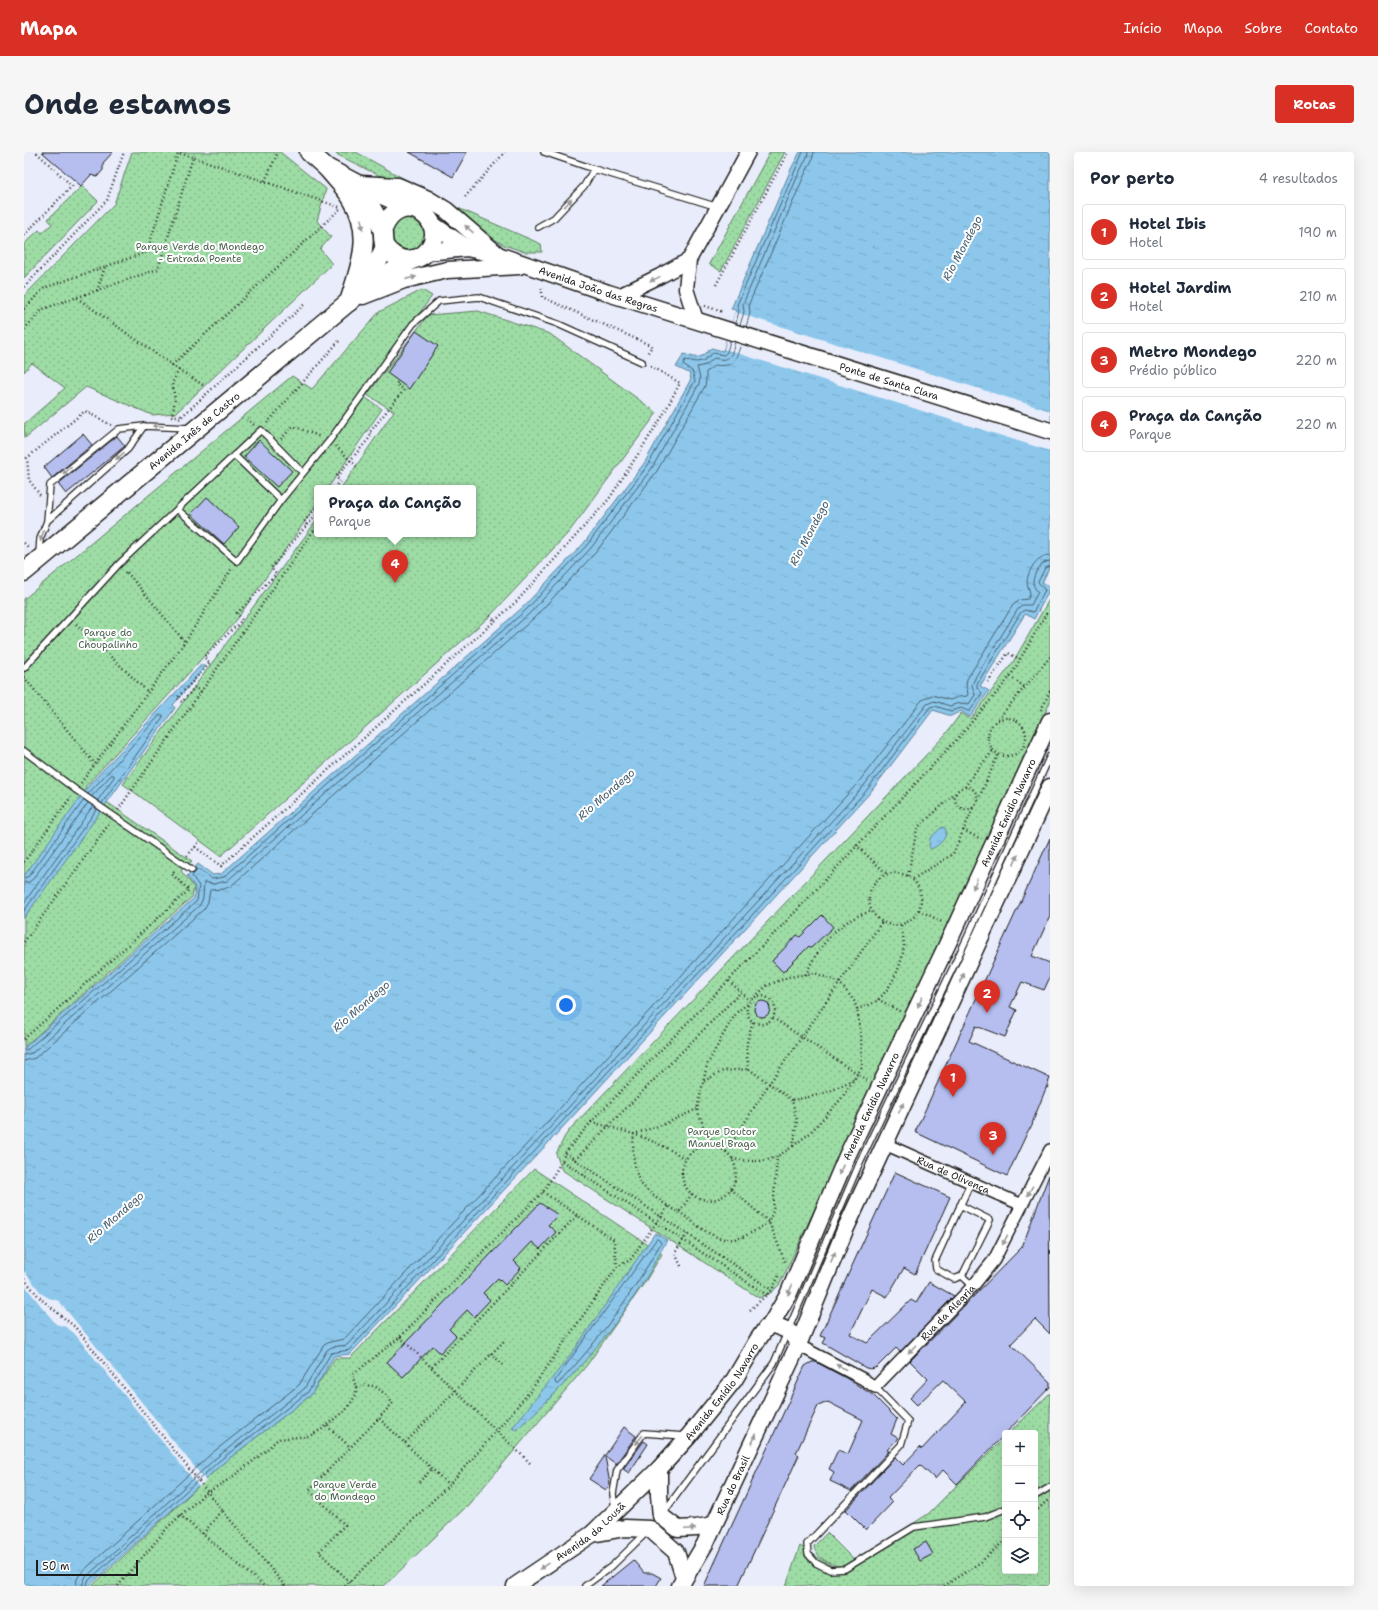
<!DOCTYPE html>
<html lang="pt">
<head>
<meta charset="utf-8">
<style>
	body { margin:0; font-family:"Shantell Sans",sans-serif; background:#f6f6f7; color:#1f2937 }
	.controls { position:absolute; right:12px; bottom:12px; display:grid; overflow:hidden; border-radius:4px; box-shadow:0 4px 16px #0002 }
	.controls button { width:36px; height:36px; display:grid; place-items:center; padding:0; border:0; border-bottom:1px solid #e0e1e3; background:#fff; color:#1f2937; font:20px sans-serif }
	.scale { position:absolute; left:12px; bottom:10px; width:102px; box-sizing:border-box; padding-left:4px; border:2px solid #1c1c1c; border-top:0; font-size:11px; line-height:14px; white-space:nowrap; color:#1c1c1c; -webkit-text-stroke:3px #fff; paint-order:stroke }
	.you { position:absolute; left:542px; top:853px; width:14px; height:14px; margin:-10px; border:3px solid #fff; border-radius:50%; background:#1a73e8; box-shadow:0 0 0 6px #1a73e833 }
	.badge { display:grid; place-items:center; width:26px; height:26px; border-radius:50%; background:#d93025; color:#fff; font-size:13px; font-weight:700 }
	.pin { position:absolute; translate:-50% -33px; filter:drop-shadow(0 1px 2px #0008) }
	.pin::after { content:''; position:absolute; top:21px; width:14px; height:12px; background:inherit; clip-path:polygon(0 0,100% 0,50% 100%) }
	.popup { position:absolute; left:290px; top:333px; width:162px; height:52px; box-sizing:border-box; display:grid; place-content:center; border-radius:4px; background:#fff; filter:drop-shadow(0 1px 3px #0005); font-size:13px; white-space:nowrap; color:#747a83 }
	.popup b { font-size:15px; color:#1f2937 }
	.popup::after { content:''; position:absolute; left:50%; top:100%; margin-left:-8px; border:8px solid transparent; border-top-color:#fff }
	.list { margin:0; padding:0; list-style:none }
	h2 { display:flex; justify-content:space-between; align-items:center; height:52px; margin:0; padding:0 16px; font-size:17px }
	h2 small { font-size:13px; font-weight:400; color:#747a83 }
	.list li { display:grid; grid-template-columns:26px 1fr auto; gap:12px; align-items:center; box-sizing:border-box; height:56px; margin:0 8px 8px; padding:0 8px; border:1px solid #e0e1e3; border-radius:4px }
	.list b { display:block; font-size:15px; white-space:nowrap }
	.list p { margin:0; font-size:13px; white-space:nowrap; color:#747a83 }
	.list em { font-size:13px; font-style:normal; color:#747a83 }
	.icon { flex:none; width:22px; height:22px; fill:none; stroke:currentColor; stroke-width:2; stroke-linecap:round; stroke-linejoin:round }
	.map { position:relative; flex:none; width:1026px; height:1434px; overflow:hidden; border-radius:4px }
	header { display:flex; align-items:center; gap:24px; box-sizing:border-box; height:56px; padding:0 20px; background:#d93025; color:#fff }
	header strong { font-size:19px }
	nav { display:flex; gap:22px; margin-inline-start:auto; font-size:14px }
	.intro { display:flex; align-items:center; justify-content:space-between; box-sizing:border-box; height:96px; padding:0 24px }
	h1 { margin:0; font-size:28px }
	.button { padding:10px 18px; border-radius:4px; background:#d93025; color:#fff; font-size:14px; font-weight:700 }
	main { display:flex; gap:24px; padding:0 24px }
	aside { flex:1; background:#fff; border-radius:4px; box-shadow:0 4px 16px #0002 }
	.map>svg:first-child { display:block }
	.grass { fill:url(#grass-dots); stroke:#5c7c60 }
	.water { fill:url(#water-ripples); stroke:#5f8398 }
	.pier { fill:#e9ecfa }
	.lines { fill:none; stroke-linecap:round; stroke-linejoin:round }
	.shore { stroke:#49606f; stroke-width:1 }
	.building { fill:#b5beef; stroke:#1c1c1c }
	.service-casing { stroke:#1c1c1c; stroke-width:8 }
	.minor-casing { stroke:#1c1c1c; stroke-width:14 }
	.tertiary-casing { stroke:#1c1c1c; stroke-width:17 }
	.secondary-casing { stroke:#1c1c1c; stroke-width:19 }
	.primary-casing { stroke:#1c1c1c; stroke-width:21 }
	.path { stroke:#1c1c1c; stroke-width:2.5; stroke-dasharray:1 3; stroke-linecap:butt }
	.service { stroke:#fff; stroke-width:5.5 }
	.minor { stroke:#fff; stroke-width:11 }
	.tertiary { stroke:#fff; stroke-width:14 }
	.secondary { stroke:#fff; stroke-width:16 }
	.primary { stroke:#fff; stroke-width:18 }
	.path-bridge { stroke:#1c1c1c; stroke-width:2.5; stroke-dasharray:1 3; stroke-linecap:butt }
	.oneway { fill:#999 }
	.labels { text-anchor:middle; stroke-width:4; stroke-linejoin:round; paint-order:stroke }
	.park-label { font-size:10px; fill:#495f4c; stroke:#fff }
	.street-label { font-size:10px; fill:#1c1c1c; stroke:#fff }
	.water-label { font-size:11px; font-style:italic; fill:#49606f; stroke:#fff }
</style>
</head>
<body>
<header>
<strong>Mapa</strong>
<nav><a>Início</a><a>Mapa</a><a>Sobre</a><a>Contato</a></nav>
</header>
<div class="intro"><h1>Onde estamos</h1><a class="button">Rotas</a></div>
<main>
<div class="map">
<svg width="1026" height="1434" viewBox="0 0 1026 1434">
	<defs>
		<pattern id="grass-dots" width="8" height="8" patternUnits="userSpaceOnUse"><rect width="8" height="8" fill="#9ddca5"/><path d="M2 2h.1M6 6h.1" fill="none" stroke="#87bc8d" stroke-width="1.8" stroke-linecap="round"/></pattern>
		<pattern id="water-ripples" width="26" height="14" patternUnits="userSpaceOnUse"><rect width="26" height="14" fill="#8cc7eb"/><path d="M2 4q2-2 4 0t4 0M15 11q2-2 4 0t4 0" fill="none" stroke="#78aac9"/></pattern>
	</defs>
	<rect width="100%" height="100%" fill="#e9ecfa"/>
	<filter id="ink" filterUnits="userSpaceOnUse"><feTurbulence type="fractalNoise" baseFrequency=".025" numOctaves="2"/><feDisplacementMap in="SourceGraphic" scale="8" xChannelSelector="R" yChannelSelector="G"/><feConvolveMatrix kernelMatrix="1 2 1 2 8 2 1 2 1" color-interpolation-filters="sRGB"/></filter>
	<g filter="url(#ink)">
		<path class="grass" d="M108,0H256L302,37L293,69L307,85L296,97L308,112L152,261L128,263L62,235L1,286L0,272L41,236L8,211L0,220V144L90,52Z
			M313,0H332L427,53L517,92L518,100H501L480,93L457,79L388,34L354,23L312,2Z
			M746,0H761L697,119L685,112Z
			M58,34L74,49L0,126V92L15,78L18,81L28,72L24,67Z
			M367 82a17 17 0 1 1 34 0a17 17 0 1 1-34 0Z
			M398,138L408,144L336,242L358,257L304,336H293V352L211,470L61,635L168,709L157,719L170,735L168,745L0,895V447L268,224L288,237L355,160Z
			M454,159L526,182L633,261L545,380L466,464L197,704L99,632L293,368V382H449V336H317L370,259L343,243L404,163Z
			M1026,446V550L756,1132L748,1140L735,1146L538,1018L532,1002L541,984L548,975L921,583L937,561L947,567L989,510Z
			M510,1017L638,1102L621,1130L563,1213L444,1353L360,1434H68L198,1312L287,1243L311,1206H326Z
			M1026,1241V1434H762L776,1394L808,1414L821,1415L904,1362L981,1285V1419H1011V1281H985Z
			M803,1381L830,1408C826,1410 823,1414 818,1414C809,1415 790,1404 790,1394Z"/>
		<path class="water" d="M776,0H1026V414L1018,431L1026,435V437L1010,467L1001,462L960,528L956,534L965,539L946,565L937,559L927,564L909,558L845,642L527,988L326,1202L310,1204L287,1243L198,1312L65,1434H0V896L170,746L171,735L163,724L174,712L189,723L197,722L499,455L560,391L621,310L667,227L665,221L652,215L660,202C675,207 676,207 687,196L699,199L712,158L707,157L767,17Z
			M178,512L181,515L149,553L151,556L0,766V724L65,633Z
			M918,675L921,676C925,685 915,694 907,697L905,694L906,686Z
			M631,1081L643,1088C635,1102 628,1117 619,1131C584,1186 541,1235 492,1278L488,1276L546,1204Z"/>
		<path class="pier" d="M711,160L1026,259V299L700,197Z
			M0,1119L18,1142L25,1146L35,1149L182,1329L175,1335L50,1181L42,1175L32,1172L0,1133Z"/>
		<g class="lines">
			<path class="shore" d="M712,171L715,159L713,153L779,0
				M716,173L720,160L719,152L775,21L783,5L784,0
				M722,175L726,161L725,152L780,24L788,8L790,0
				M64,642L136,563H139V565L78,651
				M68,644L87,623H90V625L74,648
				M0,726L5,724L60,648
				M0,731L5,730L9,727L64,651
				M0,751L69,654
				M0,759L73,657
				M0,898L4,897L173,749L175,734L168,724L173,718H176L188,727L200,725L502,458L563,393L624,313L671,229L668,219L659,213L661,208L672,210L679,209L689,201L700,203L703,200L706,189
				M0,903L8,901L176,753L179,746L180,730L189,732L203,729L505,462L567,396L628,316L675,232L676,226L673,215L682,213L690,206C706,210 707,205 711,190
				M0,909L11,906L180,757L184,750L186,738L200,737L207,734L510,466L572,400L633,319L681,234L682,228V220L691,213C710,216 712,207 717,192
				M633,1087L636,1089L637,1091C608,1142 575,1189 534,1232H532L531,1229Z
				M52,1434L53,1427L56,1422L188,1301L275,1233L300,1193L306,1190L320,1187L516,978L833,632L898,548L908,543L926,548L934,545L943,544L944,542L942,533L943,527L989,453L996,448L1004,447L1006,442C1006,438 1003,434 1003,430C1004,418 1013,403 1026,403
				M58,1434L61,1426L192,1306L280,1237L303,1198L308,1195L323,1193L520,982L838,636L903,552L910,549L926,554L935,551L945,552L951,543L948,533L952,524L994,457L999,453H1007L1014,440C1012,438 1010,435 1009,431C1009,422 1017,409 1026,409
				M63,1434L64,1429L195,1309L284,1240L307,1201L325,1198L524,985L842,639L906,555L911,554L927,559L937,556L944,559H946L958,541L953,536V532L997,460L1001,458L1008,460L1010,459L1021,438L1014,430L1021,416L1026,414"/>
		</g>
		<path class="building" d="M18,0H89L79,11V18L73,25L67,23L57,34Z
			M385,0H443L429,25Z
			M392,179L414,194L385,237L363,221Z
			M59,282L68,293L28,326L20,315Z
			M93,284L101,294L42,342L34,332Z
			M235,288L268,319L253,335L220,305Z
			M183,345L215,375L200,392L167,362Z
			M1026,686V764L1008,804L1026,811V825L1020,838L998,830L986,855L993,858L981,885L952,874L945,889L1026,926L1009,969L1008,974L1004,979L983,1024L891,980Z
			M798,763L809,775L787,796L785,794L759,820L748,809L773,783L776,785Z
			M730 857a8 8 0 1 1 16 0a8 8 0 1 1-16 0Z
			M871,1020L926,1045L891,1122L880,1116L863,1145L848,1137L826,1182L843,1191L887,1148L892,1151L905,1130L930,1144L876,1200L872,1196L853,1215L847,1217L842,1216L799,1191L802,1186L796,1184Z
			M1025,1023L1026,1182L1011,1167L987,1192L1026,1230V1235L933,1332L919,1318L911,1327L896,1313L864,1346L868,1351L842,1378L822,1358L871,1305L879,1313L896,1295L898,1297L942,1250L919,1228L893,1253L886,1246L904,1227L886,1209L998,1095Z
			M516,1051L534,1063L524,1073L532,1080L516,1097L508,1090L490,1109L497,1116L481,1133L474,1126L459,1141L466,1148L450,1165L443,1158L425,1177L432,1184L416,1201L409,1194L379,1225L363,1210Z
			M788,1210H792L822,1226L849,1243L873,1267L867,1282L874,1286L863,1298L865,1299L827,1339L806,1329L810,1320L805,1317L814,1298L824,1302L839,1268L804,1250L794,1254L772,1301L775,1303L714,1434H680L781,1214Z
			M600,1275L612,1284L592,1312L581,1304L586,1332L582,1338L565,1327Z
			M620,1289L624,1292L605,1321L599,1317Z
			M902,1390L909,1402L896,1409L889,1397Z
			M609,1408L620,1421H628L637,1426L632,1434H577Z"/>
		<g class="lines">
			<defs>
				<path id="service" d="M520,0L570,17L694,55
					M514,75L530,66L560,34L570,17
					M210,303L257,348
					M153,357L213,409L257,348L306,288L389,172L415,149L455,145L534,172L618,210
					M23,369L104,297L120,274
					M15,403L16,387L23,369L26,333L95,277L120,274L166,276
					M0,516L95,412L237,278L279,321
					M0,599L52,638L168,718
					M936,1053L966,1068L938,1124L930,1127L912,1117L911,1109L947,1030
					M938,1124L949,1134
					M851,1235L884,1269L877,1293L783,1392L784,1402L792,1411L806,1418L821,1417L890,1375L961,1365L981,1357
					M1011,1344L1026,1335
					M591,1357L589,1342L593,1318L620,1281L660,1284
					M640,1360L750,1211L836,1010L944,784L1026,604
					M561,1434L588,1414L623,1380"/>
				<g id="minor">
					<path id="s1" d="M861,992L998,1053"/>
					<path id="s2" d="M774,1193L839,1227L851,1235L949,1134L970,1108L1026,998"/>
				</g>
				<path id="tertiary" d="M595,144L636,124L665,108
					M672,168L662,137L665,108L724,0"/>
				<g id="secondary">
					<path d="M336,32L374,34L404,47L422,58L473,102"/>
					<path d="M408,72L443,96"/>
					<path id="s3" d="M402,100L443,96L474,103L584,141L1026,279"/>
					<path d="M339,144L380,128L423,118L495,114"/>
					<path d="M747,1172C762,1178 768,1177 774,1193"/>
					<path d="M635,1317V1343L637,1364L654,1377L672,1376L690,1373"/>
					<path d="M568,1382L601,1376L626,1377L652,1400L660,1426"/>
					<path id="s4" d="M491,1434L568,1382L635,1317L664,1285L710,1228L733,1189L742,1176L747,1172L764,1143L823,1004L930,778L1026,569"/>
					<path id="s5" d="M656,1434L681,1392L774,1193L821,1078L1026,635"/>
				</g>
				<g id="primary">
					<path d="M285,0L303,16L333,32L390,57"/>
					<path d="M303,16C311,26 322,36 328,47C350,82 336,115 325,150"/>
					<path d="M333,32C340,44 354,64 358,77C360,82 358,89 361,95C366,102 375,108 384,108C392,108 400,104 405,97C426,68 376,34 359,77"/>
					<path d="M340,137L361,95"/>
					<path id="s6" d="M0,420L339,138L389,107"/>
				</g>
			</defs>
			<use href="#service" class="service-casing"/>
			<use href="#minor" class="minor-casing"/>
			<use href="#tertiary" class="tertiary-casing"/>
			<use href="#secondary" class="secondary-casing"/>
			<use href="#primary" class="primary-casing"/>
			<path class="path" d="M241,29L254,0
				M441,45L481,0
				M0,83L48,34L12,0
				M692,133L764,0
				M0,135L83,48L100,0
				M518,136V145L628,194L623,202
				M73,139L81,115
				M53,146L148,213L179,233
				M681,154L699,160
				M0,157L20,136L123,100L154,1L169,5
				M0,177L19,157L134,117L169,5L315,55
				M148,213L317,56
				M155,218L148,231L151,247L148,264H157
				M155,267L282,151
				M223,267L230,273
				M243,271L315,189
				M257,287L269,274L297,285
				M312,294L333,315
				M16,343L5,328L3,306L61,259L87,273
				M283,373L293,363
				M0,391L5,396
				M101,421L102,419L161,490
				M466,464L471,469
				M52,472L124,540
				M0,525L71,612
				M986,525L1001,535
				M964,530L984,501L996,507
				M177,540L171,535L158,550L153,546L186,511L180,505L218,468L213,461L252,422L247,416L283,373L280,370L293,355
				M1017,558L1026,539
				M964 585a19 19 0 1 1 38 0a19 19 0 1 1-38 0Z
				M974,567L1026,505
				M57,631L161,490L208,416
				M941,635L951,620L969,599
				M931 646a11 11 0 1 1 22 0a11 11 0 1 1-22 0Z
				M954,648L974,603
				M94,658L293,374
				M939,678L957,687
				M832,693L863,722
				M171,695L176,689
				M163,704L171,695L197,714L493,449L585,347L638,265L656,231L625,213
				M0,710L47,645
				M845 747a26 26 0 1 1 52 0a26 26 0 1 1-52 0Z
				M884,724L893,676L933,640
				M889,727L929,702L950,654
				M895,758L918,770
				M0,790L85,672
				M782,823C789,803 810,775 830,766C835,763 842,761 847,759
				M705,829L726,849
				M723 858a14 14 0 1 1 28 0a14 14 0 1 1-28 0Z
				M731,845L742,834L764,825L791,821L816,831L830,849L833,857L837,883L838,915L817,947L785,982L769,994
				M854,847L877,860
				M833,857C840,855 849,852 855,847C868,834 878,813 880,794C880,788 878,780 877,773
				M749,866L843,928
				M729,870C722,889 721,897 725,917L768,948
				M0,887L165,738L148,722L152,717
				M680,929L699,919L725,917
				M1023,935L1026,937
				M567,970C601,979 632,987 661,1007
				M658 1021a27 27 0 1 1 54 0a27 27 0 1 1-54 0Z
				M692,994L681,979L673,957L683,913L704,874L714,859L724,852
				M702,1000L745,932L858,770
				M541,1001L748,1138
				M708,1007C736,1010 745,1012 769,994L773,969L768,948C794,944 809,940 832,925
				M551,1008L717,840
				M538,1009L743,1143
				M559,1023L565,1016
				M707,1037L745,1070L761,1110L760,1111
				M519,1040L590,1088L593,1115
				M668,1042L655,1060C642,1054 629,1044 619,1034C609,1022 608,996 610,982L643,971L673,957
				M655,1060C673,1072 692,1093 715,1086C726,1083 736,1075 745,1070L749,1059L753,1004
				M657,1114L651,1101L663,1082
				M726,1158L748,1138L755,1123
				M376,1185L508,1313
				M467,1201L480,1214
				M408,1215L553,1063
				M332,1235C353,1230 355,1237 369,1251L355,1266
				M303,1274L326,1295
				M381,1291L425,1333
				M395,1330L408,1317
				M1011,1360L1024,1348
				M156,1363L240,1434
				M179,1382L198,1358L261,1434
				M326,1430L295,1400L321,1373L285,1338L355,1266L381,1291L480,1189
				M94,1434L144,1375L179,1343L207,1326L238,1302L254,1287L285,1284L297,1278L322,1258L332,1243V1235L328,1223L376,1185L436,1123L519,1040L538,1009L541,1001L567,970L772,759L936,584L986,525L1022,462L1026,464
				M321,1434L425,1333L473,1278L507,1238L593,1115L606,1108L644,1054
				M348,1434H350
				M920,1434L957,1410L981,1388"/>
			<use href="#service" class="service"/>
			<use href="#minor" class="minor"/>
			<use href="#tertiary" class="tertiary"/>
			<use href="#secondary" class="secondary"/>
			<use href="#primary" class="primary"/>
			<path class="path-bridge" d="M310,336L316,329L312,325L348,283L345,281L380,238L372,232L375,229
				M0,1127L17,1147L51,1175L198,1358"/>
		</g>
		<defs><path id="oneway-solid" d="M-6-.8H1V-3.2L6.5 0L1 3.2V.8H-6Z"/></defs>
		<g class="oneway">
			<use href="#oneway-solid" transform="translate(544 51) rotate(-47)"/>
			<use href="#oneway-solid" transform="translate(338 72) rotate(80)"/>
			<use href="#oneway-solid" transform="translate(445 77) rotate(-139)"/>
			<use href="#oneway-solid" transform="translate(387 126) rotate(-13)"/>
			<use href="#oneway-solid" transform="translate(631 127) rotate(154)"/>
			<use href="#oneway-solid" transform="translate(134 274) rotate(-179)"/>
			<use href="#oneway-solid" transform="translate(96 304) rotate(139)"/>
			<use href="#oneway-solid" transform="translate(43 319) rotate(141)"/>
			<use href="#oneway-solid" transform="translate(18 384) rotate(107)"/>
			<use href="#oneway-solid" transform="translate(992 708) rotate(-65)"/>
			<use href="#oneway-solid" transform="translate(951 732) rotate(114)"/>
			<use href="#oneway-solid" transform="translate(938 826) rotate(-65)"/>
			<use href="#oneway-solid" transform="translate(896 850) rotate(115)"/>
			<use href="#oneway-solid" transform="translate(877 956) rotate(-65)"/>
			<use href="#oneway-solid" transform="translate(817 1018) rotate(113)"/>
			<use href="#oneway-solid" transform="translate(1006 1039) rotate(118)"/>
			<use href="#oneway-solid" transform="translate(981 1088) rotate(117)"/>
			<use href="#oneway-solid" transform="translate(809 1105) rotate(-67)"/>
			<use href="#oneway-solid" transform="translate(766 1138) rotate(114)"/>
			<use href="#oneway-solid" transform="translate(888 1197) rotate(134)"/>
			<use href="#oneway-solid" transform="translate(817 1215) rotate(-152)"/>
			<use href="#oneway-solid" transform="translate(730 1287) rotate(-65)"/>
			<use href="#oneway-solid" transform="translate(615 1288) rotate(127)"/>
			<use href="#oneway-solid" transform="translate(666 1377) rotate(-3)"/>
			<use href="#oneway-solid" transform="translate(520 1414) rotate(145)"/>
		</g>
	</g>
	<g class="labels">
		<g class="park-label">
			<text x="176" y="98">Parque Verde do Mondego<tspan x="176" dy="12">- Entrada Poente</tspan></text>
			<text x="84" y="484">Parque do<tspan x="84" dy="12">Choupalinho</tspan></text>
			<text x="698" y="983">Parque Doutor<tspan x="698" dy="12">Manuel Braga</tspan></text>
			<text x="321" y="1336">Parque Verde<tspan x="321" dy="12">do Mondego</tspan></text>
		</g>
		<g class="street-label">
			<text dy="4" stroke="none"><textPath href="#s3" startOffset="179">Avenida João das Regras</textPath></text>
			<text dy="4" stroke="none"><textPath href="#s3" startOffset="484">Ponte de Santa Clara</textPath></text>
			<text dy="4" stroke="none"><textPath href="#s6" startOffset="221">Avenida Inês de Castro</textPath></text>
			<text dy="4" stroke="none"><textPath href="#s4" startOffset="934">Avenida Emídio Navarro</textPath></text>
			<text dy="4" stroke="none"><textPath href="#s4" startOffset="610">Avenida Emídio Navarro</textPath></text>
			<text dy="4" stroke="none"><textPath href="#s1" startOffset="75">Rua de Olivença</textPath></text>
			<text dy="4" stroke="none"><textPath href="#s2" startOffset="192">Rua da Alegria</textPath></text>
			<text dy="4" stroke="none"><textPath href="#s4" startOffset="286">Avenida Emídio Navarro</textPath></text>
			<text dy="4" stroke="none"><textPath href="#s5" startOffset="114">Rua do Brasil</textPath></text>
			<text dy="4" stroke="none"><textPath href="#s4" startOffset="93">Avenida da Lousã</textPath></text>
		</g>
		<g class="water-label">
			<text transform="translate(938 96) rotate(-62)" y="4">Rio Mondego</text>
			<text transform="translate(785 381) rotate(-62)" y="4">Rio Mondego</text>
			<text transform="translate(582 642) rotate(-41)" y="4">Rio Mondego</text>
			<text transform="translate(337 854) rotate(-41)" y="4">Rio Mondego</text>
			<text transform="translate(91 1065) rotate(-41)" y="4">Rio Mondego</text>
		</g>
	</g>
</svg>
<div class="controls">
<button>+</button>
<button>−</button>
<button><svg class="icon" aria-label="locate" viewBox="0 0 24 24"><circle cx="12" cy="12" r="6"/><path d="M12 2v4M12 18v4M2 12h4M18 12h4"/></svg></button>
<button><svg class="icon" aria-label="layers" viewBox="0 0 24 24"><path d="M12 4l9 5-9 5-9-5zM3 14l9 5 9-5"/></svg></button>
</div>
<div class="scale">50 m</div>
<div class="you"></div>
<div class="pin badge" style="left:929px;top:945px">1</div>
<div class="pin badge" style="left:963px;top:861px">2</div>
<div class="pin badge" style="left:969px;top:1003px">3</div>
<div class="pin badge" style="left:371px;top:431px">4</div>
<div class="popup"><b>Praça da Canção</b>Parque</div>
</div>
<aside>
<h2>Por perto<small>4 resultados</small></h2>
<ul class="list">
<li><span class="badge">1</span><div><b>Hotel Ibis</b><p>Hotel</p></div><em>190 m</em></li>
<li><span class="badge">2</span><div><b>Hotel Jardim</b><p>Hotel</p></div><em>210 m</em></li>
<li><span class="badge">3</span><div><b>Metro Mondego</b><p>Prédio público</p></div><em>220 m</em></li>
<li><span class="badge">4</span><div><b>Praça da Canção</b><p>Parque</p></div><em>220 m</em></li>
</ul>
</aside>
</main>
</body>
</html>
